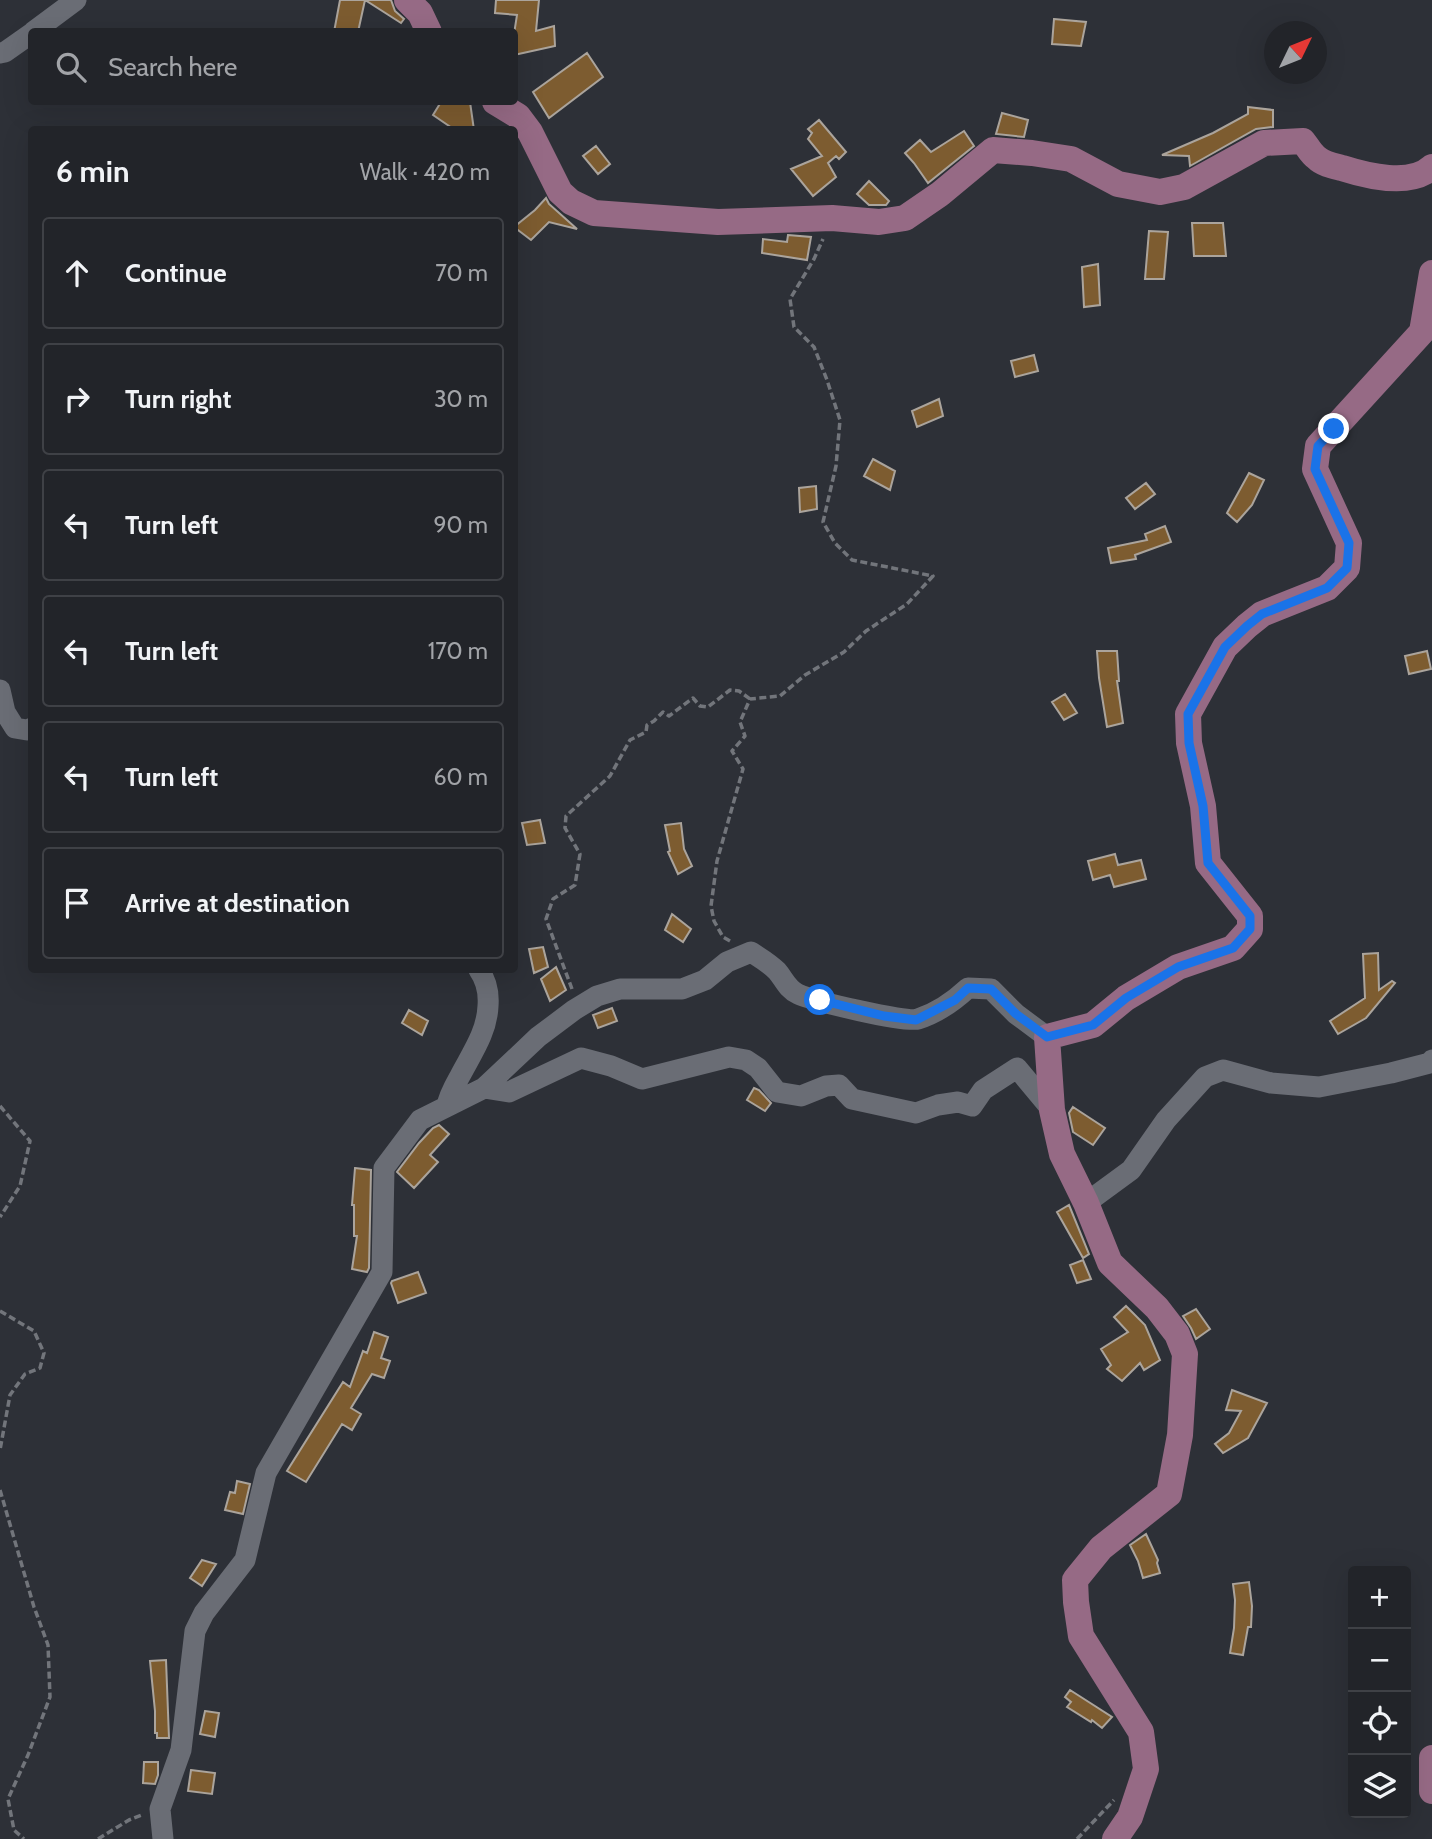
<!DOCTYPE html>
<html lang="en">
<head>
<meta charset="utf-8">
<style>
	body { margin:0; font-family:Cabin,sans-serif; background:#2e3035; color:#f1f3f6 }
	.controls { position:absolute; right:21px; bottom:21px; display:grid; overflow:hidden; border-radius:7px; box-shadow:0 7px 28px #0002 }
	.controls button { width:63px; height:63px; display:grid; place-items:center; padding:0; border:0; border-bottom:2px solid #3f4146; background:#222429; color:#f1f3f6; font:35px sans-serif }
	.compass { position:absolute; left:1264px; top:21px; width:63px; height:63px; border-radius:50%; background:#222429; box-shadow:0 7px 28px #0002; rotate:47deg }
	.stop { position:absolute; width:21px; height:21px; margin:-16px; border:5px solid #1a73e8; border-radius:50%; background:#fff }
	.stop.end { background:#1a73e8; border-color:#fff; box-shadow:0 2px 7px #0008 }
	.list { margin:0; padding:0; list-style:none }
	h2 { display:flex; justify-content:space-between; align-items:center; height:91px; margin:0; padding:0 28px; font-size:30px }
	h2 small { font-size:23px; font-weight:400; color:#a2a4a8 }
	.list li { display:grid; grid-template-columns:46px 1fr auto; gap:21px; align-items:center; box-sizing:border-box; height:112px; margin:0 14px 14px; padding:0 14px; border:2px solid #3f4146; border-radius:7px }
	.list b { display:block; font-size:26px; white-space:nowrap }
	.list em { font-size:23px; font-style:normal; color:#a2a4a8 }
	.icon { flex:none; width:38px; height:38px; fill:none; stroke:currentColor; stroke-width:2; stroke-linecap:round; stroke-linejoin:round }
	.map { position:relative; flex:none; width:1432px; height:1839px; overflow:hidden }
	.search { position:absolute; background:#222429; box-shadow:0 7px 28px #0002; left:28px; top:28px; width:490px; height:77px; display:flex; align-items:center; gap:18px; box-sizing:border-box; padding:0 24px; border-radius:7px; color:#a2a4a8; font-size:26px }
	.panel { position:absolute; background:#222429; box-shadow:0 7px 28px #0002; left:28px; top:126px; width:490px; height:847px; border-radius:7px }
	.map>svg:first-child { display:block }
	.building { fill:#7d5c30; stroke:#aba49c; stroke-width:2 }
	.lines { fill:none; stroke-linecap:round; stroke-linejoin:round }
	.path { stroke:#72757b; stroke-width:3.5; stroke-dasharray:7 3.5; stroke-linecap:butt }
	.minor { stroke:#6a6d75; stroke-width:21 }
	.major { stroke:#966a85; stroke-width:26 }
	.route { stroke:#1a73e8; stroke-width:9 }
</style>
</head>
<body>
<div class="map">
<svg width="1432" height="1839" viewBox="0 0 1432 1839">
	<rect width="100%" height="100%" fill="#2d3037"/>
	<path class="building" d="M340,0H391L395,11L404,19L401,23L365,0L358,32H334Z
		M496,0H539L536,31L554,26L555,46L514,55V34L517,15L495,13Z
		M1054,19L1086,22L1081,46L1052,44Z
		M587,53L603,77L549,118L533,92Z
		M441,102H470L474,130H455L433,115Z
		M1248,107L1273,110V127L1256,129L1190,166L1189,156L1162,155L1213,133L1248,114Z
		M1002,113L1028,120L1024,137L996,134Z
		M819,120L846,152L839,159L836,156L828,163L836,177L813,196L791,169L822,156L808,139L812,133L808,129Z
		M964,131L974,146L928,183L914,163L905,153L920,140L931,152Z
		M596,146L610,164L598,174L583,156Z
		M869,181L889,201L886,205H869L857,194Z
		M546,198L549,204L577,229L549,222L531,240L514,227L535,210Z
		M1192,223H1223L1226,256H1194Z
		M1149,231L1168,232L1164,279H1145Z
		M788,235L811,237L807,260L762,253L763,239L787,242Z
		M1098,264L1100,305L1084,307L1082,267Z
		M1034,355L1038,371L1015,377L1011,361Z
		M939,399L943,416L917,427L912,411Z
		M873,459L895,471L890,490L864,476Z
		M1249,473L1264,480L1252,505L1237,522L1227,513Z
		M1146,483L1155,494L1135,509L1126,498Z
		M816,486L817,509L800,512L799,488Z
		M1165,526L1171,542L1135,555L1136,559L1111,563L1108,548L1147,540L1145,534Z
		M1097,651H1117L1119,681H1117L1123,723L1107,727L1099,678Z
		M1427,651L1431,669L1409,674L1405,656Z
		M1065,694L1077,713L1064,720L1052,702Z
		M540,820L545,843L527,845L522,823Z
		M681,823L684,849L692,866L678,874L668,852L670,851L665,825Z
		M1115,854L1118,865L1141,860L1146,879L1114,887L1110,875L1093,880L1088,861Z
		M672,914L691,929L683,942L665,930Z
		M543,947L548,967L534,973L529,949Z
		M1378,953L1379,990L1392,981L1395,983L1366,1018L1338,1034L1330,1021L1365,998L1363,954Z
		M556,967L566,990L550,1001L541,979Z
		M612,1008L617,1021L598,1028L593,1015Z
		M409,1010L428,1021L422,1035L402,1023Z
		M754,1088L759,1090L771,1103L765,1111L747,1100Z
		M1073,1107L1105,1128L1093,1145L1073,1132L1069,1113Z
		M439,1125L449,1134L430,1155L438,1162L414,1188L397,1172L419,1143L433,1128Z
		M355,1168L371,1170L369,1268L367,1272L352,1269L357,1236H354V1205H352Z
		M1069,1205L1089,1254L1083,1258L1057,1212Z
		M1083,1260L1091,1279L1077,1283L1070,1265Z
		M418,1272L426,1293L398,1303L391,1283L392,1281Z
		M1126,1306L1145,1325L1160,1360L1144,1370L1140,1363L1122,1381L1107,1369L1111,1365L1101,1349L1128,1332L1114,1317Z
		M1196,1309L1210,1329L1196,1339L1191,1328L1183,1316Z
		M374,1332L388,1337L381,1358L390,1361L384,1378L372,1374L351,1408L361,1414L352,1430L342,1424L306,1482L287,1471L343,1382L350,1387L363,1351L367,1353Z
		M1232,1390L1267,1403L1248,1438L1223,1453L1215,1444L1229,1433L1241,1411L1226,1410Z
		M237,1481L250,1484L243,1514L225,1510L230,1492L235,1493Z
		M1146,1534L1158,1560L1157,1563L1160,1573L1143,1578L1138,1561L1130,1545Z
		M202,1560L216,1564L202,1586L190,1578Z
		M1249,1582L1252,1606L1251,1627H1248L1243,1655L1230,1653L1234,1628L1235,1600L1233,1584Z
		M166,1660L169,1738H157V1733H155V1711L150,1661Z
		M1070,1690L1112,1717L1102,1728L1092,1720L1091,1722L1067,1707L1071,1702L1065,1697Z
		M205,1711L219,1713L215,1737L200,1734Z
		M144,1762H158V1775L155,1784L143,1783Z
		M191,1770L215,1773L212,1794L188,1791Z"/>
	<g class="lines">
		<path class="path" d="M730,941L723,937L714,921L711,906L717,861L743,769L732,751L745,736L740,722L750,699L780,696L805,675L844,652L866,631L907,604L933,576L852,560L835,543L823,522L836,466L840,420L827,380L814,347L794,327L790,299L814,259L823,239
			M572,989L546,919L553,899L575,885L580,854L565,828L566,816L610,776L630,740L646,732L647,725L654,721L663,712L669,716L693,698L700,706L708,707L730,690L739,691L750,699
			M0,1106L30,1141L20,1186L0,1217
			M0,1311L34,1331L44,1353L40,1368L25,1374L10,1395L0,1450
			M0,1490L34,1607L48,1645L50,1697L28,1755L8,1799L14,1830L24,1839
			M98,1839L129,1820L142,1815
			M1077,1839L1114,1800"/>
		<path class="minor" d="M33,32L76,0
			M0,53L5,52L32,33
			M0,690L5,712L15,728L27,730L32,728
			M484,1088L509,1092L581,1058L611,1066L642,1079L729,1057L746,1060L758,1068L777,1092L801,1096L826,1086L839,1085L852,1099L916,1113L938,1105L958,1102L972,1106L983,1090L1017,1068L1052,1110
			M447,1106C449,1095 455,1085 460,1076C472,1053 487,1032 488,1006C489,993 486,980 479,970
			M1086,1203L1131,1170L1166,1120L1205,1077L1223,1070L1271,1083L1319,1087L1391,1073L1430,1063L1432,1060
			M163,1839L160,1809L181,1750L195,1631L204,1613L245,1560L266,1473L382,1272L384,1168L420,1120L484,1088L538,1037L574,1010L597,996L620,989H682L705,980L727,962L751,952C760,958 769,963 777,971C784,979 787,989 798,994C813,1001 906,1023 918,1019C937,1013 954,1001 968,988L991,989L1016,1014L1047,1037"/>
		<path class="major" d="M407,0L420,13L429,32
			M495,102L518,116L530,132L560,192L571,202L594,213L718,222L832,218L879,222L905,218L940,194L993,150L1032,153L1071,159L1118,184L1160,192L1184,187L1264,143L1303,141C1307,146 1311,154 1317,158C1323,164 1334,166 1342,168C1367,176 1411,187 1432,167
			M1432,1758V1791
			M1115,1839L1130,1817L1146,1769L1141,1732L1081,1636L1076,1602L1075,1580L1101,1548L1169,1494L1180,1435L1185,1354L1177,1334L1157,1308L1110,1263L1086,1203L1062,1154L1052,1110L1047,1037L1093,1025L1126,998L1178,967L1233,948L1250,929V916L1208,863L1203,806L1189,743L1188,714L1225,647L1247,626L1262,614L1327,588L1347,568L1349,543L1315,469L1318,446L1422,332L1432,273"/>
	</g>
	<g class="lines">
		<path class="route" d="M820,1000L884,1016L916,1020L955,1000L968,988L991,989L1016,1014L1047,1037L1093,1025L1126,998L1178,967L1233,948L1250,929V916L1208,863L1203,806L1189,743L1188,714L1225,647L1247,626L1262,614L1327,588L1347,568L1349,543L1315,469L1318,446L1334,429"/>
	</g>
</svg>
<div class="controls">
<button>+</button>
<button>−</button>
<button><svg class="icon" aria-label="locate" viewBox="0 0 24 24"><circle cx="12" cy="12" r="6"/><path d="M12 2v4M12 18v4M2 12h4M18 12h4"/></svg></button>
<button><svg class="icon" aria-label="layers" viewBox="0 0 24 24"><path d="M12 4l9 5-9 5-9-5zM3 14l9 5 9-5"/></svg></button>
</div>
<svg class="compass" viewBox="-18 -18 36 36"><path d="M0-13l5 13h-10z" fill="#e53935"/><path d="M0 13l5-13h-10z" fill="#a2a4a8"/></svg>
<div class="stop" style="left:820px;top:1000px"></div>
<div class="stop end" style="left:1334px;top:429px"></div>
<div class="search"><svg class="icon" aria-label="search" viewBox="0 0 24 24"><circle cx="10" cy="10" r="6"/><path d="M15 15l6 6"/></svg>Search here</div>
<section class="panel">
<h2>6 min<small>Walk · 420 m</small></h2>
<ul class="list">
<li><svg class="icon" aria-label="ahead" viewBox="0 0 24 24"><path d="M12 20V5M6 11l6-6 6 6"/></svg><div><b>Continue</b></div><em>70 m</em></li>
<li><svg class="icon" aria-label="right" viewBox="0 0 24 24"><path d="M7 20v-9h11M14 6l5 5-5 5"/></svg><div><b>Turn right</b></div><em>30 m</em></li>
<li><svg class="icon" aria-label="left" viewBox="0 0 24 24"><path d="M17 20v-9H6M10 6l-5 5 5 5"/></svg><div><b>Turn left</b></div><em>90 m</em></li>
<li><svg class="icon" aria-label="left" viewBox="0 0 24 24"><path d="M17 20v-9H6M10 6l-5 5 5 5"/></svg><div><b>Turn left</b></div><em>170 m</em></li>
<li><svg class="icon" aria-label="left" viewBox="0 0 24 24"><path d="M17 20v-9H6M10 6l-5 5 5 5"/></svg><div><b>Turn left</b></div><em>60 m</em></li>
<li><svg class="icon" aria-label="arrive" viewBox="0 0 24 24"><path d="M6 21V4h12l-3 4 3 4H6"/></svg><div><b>Arrive at destination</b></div></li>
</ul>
</section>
</div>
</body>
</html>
